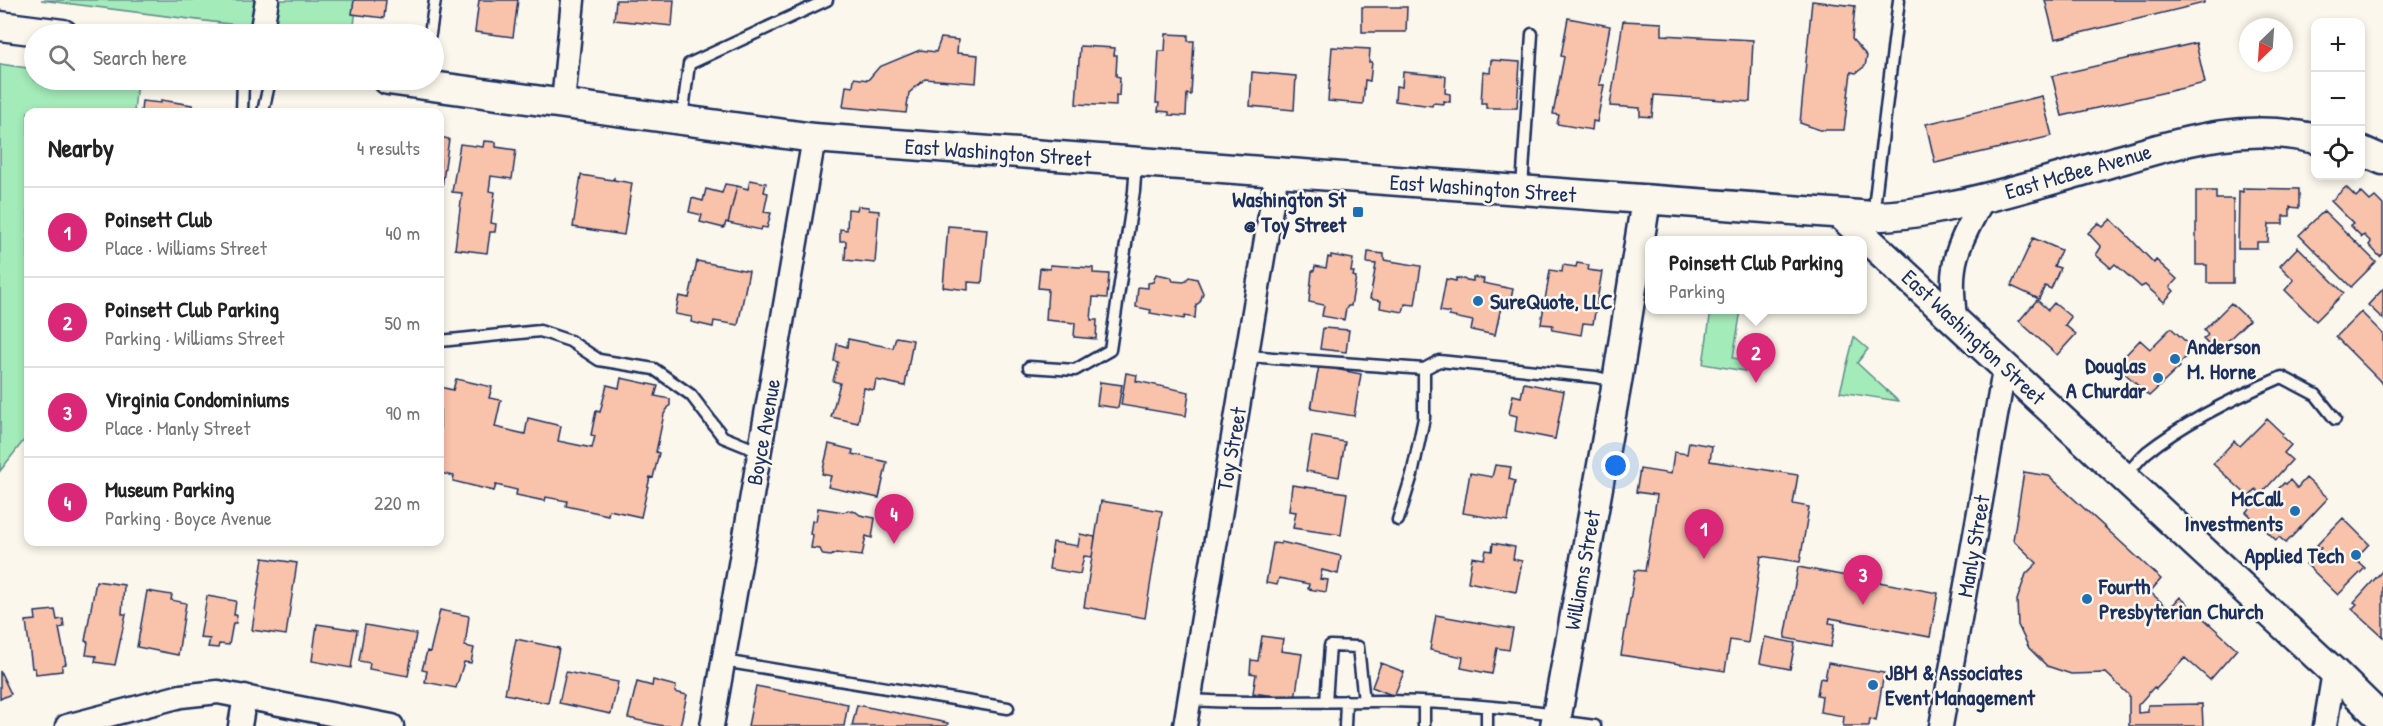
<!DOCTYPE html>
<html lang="en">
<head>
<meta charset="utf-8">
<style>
	body { margin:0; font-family:"Patrick Hand",sans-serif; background:#f6f6f6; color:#222 }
	.controls { position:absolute; right:18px; top:18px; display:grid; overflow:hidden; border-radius:12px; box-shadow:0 3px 9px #0003 }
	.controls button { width:54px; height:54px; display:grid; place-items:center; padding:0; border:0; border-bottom:2px solid #e0e0e0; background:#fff; color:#222; font:30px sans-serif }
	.compass { position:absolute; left:2239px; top:18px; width:54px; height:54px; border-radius:50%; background:#fff; box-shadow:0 3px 9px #0003; rotate:205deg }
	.you { position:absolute; left:1616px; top:466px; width:21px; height:21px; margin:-15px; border:4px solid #fff; border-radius:50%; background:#1a73e8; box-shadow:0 0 0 9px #1a73e833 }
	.badge { display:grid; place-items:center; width:39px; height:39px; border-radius:50%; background:#db2777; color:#fff; font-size:20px; font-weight:700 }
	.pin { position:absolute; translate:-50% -50px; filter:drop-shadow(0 2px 3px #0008) }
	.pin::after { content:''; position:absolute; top:32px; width:21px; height:18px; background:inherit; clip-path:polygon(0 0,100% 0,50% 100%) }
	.popup { position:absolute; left:1645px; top:236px; width:222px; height:78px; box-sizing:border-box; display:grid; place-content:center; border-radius:12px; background:#fff; filter:drop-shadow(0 2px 4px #0005); font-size:20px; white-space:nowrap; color:#767676 }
	.popup b { font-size:22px; color:#222 }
	.popup::after { content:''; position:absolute; left:50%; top:100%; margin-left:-12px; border:12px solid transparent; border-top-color:#fff }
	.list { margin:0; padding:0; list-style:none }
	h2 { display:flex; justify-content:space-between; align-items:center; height:78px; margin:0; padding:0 24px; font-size:26px }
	h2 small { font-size:20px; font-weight:400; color:#767676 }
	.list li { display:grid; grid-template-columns:39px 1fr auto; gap:18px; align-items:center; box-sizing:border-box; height:90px; padding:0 24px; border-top:2px solid #e0e0e0 }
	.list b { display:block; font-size:22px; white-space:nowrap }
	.list p { margin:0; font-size:20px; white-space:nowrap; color:#767676 }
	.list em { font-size:20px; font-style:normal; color:#767676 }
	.icon { flex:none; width:33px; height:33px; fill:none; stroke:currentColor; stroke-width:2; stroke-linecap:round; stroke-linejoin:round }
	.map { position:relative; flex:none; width:2383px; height:726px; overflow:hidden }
	.search { position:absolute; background:#fff; box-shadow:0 3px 9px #0003; left:24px; top:24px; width:420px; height:66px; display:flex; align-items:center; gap:15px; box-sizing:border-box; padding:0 21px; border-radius:33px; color:#767676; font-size:22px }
	.panel { position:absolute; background:#fff; box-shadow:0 3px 9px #0003; left:24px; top:108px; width:420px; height:438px; border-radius:12px }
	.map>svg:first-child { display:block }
	.green { fill:#a3ebb9; stroke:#5f8d8c; stroke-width:1.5 }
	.building { fill:#f8c2ab; stroke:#1b2f5e; stroke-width:1.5 }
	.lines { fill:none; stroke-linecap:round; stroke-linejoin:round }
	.service-casing { stroke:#1b2f5e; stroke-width:15 }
	.minor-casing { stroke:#1b2f5e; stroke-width:27 }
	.tertiary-casing { stroke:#1b2f5e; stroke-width:33 }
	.service { stroke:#fbf7ec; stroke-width:10 }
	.minor { stroke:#fbf7ec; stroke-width:22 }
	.tertiary { stroke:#fbf7ec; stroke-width:28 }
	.poi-dot { fill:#1f6fb2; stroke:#fbf7ec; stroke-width:2 }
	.labels { text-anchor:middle; stroke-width:5; stroke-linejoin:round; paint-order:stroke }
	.street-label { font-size:22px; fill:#1b2f5e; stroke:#fbf7ec }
	.poi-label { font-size:22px; font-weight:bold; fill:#1b2f5e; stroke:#fbf7ec; text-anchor:end }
</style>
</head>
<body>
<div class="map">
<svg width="2383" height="726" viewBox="0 0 2383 726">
	<rect width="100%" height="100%" fill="#fbf7ec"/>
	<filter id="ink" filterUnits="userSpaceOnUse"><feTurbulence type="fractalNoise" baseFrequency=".0167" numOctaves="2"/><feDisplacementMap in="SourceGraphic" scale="12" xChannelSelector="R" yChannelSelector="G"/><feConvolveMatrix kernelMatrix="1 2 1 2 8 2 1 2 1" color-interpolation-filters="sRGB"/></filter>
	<g filter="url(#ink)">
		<path class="green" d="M41,0H357L353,34H307Z
			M0,64L34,69V80H121L137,82L134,112H28V435L0,471Z
			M1711,310H1741L1733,358L1745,360V371L1703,364Z
			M1854,337L1868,349L1857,363L1898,401L1840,392Z"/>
		<path class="building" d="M354,0H386L384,18L352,14Z
			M479,0H518L513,37L475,32Z
			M616,0H674L672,26L614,20Z
			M2045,0H2204V3L2055,39Z
			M1812,1L1855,6L1852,39L1867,56L1865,66L1856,73L1851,72L1844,130H1820L1800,123Z
			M1362,7H1407L1406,32H1362Z
			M1568,18L1610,26L1599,85H1604L1597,122L1593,121L1592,130L1557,124L1559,115L1553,114L1564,57L1561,56Z
			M1623,21L1662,23V35L1753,40L1750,102L1654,95L1652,117L1640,116V108L1610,106Z
			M1166,34L1188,35V41H1194L1191,95L1187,94L1186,116L1169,115V112L1158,111L1159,103H1156L1159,51H1165Z
			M941,38L958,40L957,53L978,55L976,83L925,79L909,93L906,113L843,107L846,86L853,87L854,78L868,80L879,67L920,50L936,52Z
			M2196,43L2205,83L2062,116L2052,76Z
			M1080,46L1115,48L1114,55H1117L1116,76L1120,77L1119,96L1116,95V106L1076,104Z
			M1332,47L1370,49L1369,62H1372L1370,81L1365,80L1363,104L1328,101Z
			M1491,60L1520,62L1517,108H1486V103H1481L1483,72L1490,73Z
			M1252,72L1296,76L1294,110L1250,106Z
			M1403,72L1446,76L1445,93L1450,94V102L1444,101V104L1433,103L1432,106L1395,101L1396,86L1402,87Z
			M2042,96L2052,136L1935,163L1926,124Z
			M161,100L192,105V107L218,112H141L142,101L161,103Z
			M440,137L449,139L441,194H440Z
			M484,141L496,142V147L516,150L512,179L491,176L489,191L495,192L491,223L496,224L495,232H490L487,253L455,249L462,193L452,192L460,144L483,147Z
			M581,175L612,180L614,178V180L632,183L624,235L573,227Z
			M750,180L766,183L764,192L768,193L764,212L771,213L767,228L762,227L761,230L728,223L737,186L748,189Z
			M725,184L737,186L728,223L726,222L724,228L700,222L702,215L689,212L692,198L703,201L706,189L722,193Z
			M2346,187L2356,197L2361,192L2370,201L2375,197L2383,205V254L2380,257L2369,245L2371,242L2364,235L2362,237L2350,225L2353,223L2331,201Z
			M2243,188L2299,189V208L2290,207V216H2283V224H2269L2268,242H2257V248H2238L2239,191L2243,192Z
			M2196,191H2216V199H2233V283H2207V265H2196Z
			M858,206L869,207V210L879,211L875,263L845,260L846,241H840V229L847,230L848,209L857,210Z
			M2324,211L2376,262L2351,287L2299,235Z
			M2111,219L2154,263L2156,260L2177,279L2170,287L2174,291L2164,302L2145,285L2141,287L2115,264L2111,268L2096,255L2101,247L2088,233L2098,223L2103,227Z
			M948,226L987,229L982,283L968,282V290L943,287Z
			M2033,238L2061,250L2054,266L2060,268L2051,289L2045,286L2039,299L2011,286Z
			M2298,247L2344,293L2316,321L2285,290L2294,280L2280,266Z
			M1368,252L1384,254V260L1421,266L1415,305L1405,304L1403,312L1380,308L1381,301L1370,299L1376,264L1367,263Z
			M1331,255L1353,259L1351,272H1354L1353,276L1356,277L1351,306H1348L1346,309L1344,320L1322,316L1324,305L1309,302L1312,271H1314L1315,266L1326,268L1328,257L1331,258Z
			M697,261L749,271L738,325L714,321L713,327L691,322L692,317L675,314L679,296L689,298Z
			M1577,263L1589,265L1588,270L1602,272L1593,324L1583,323L1581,335L1552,330L1553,325L1541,324L1550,270L1562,272L1563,265L1576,267Z
			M1050,265L1093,268V273L1109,274L1107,298L1093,297L1091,320H1097L1096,339L1074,337L1075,323L1046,320L1048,289L1038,288L1040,268L1050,269Z
			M1156,274L1171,277L1173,281L1184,282L1189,277L1197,279L1203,293L1200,302L1196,305L1195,318L1185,316L1184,319L1150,313L1151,310L1136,307L1138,287L1148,288V283L1153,282Z
			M1473,277L1484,279L1483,283L1513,289L1509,309L1501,307L1495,335L1471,330L1473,321L1449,316L1450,313L1440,311L1446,279L1456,281V278L1473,281Z
			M2383,289V319L2368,305Z
			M2037,300L2048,310L2054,303L2071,317L2065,325L2076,334L2057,355L2019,321Z
			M2231,303L2249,320L2216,352L2203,339L2208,335L2204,330Z
			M2361,312L2383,334V384L2336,337Z
			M1323,328L1349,330L1346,352L1320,349Z
			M2171,328L2194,349L2178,365L2180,367L2149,396L2116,365L2140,340L2150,349Z
			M896,337L913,340L905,386L876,380L874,390L864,388L858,423L831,417L840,383L833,381L838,362L834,361L837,344L847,347L848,339L893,348Z
			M1319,366L1361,374L1354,416L1311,409Z
			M1126,373L1137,375L1136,381L1189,392L1186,416L1121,405Z
			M621,378L658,386L655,396L670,399V405L664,414L656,452L659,453L653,478L650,477L641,517L609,510L608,515L566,506L567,501L546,497L545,501L516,495L517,490L496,485L494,491L453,481L454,476L440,473V387L453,390L456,379L492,387L489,398L501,400L495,427L525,434L528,418L561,426L558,441L592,448L595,436L591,435L596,411L600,412L607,385L619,388Z
			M1100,382L1122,385L1118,408L1097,405Z
			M1524,383L1564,391L1555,439L1515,431L1517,416L1509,414L1513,395L1521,397Z
			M2267,419L2283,434L2281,436L2291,445L2284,453L2292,460L2261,494L2256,489L2249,497L2213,464L2234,441L2240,446Z
			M1312,436L1345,442L1339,477L1306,471Z
			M1689,442L1712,446L1710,461L1798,475L1793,504L1809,507L1800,562L1761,556L1748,643L1730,640L1725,671L1621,655L1635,570L1645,571L1657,495L1636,492L1640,469L1671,474L1674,452L1687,454Z
			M829,444L853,450L852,454L887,462L879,498L828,487L831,476L822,474Z
			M1495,465L1511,467L1509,479L1515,481L1508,521L1463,513L1470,473L1492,477Z
			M2024,472L2049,476L2161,579L2150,592L2169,609L2180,597L2237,649L2210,680L2185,658L2156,689L2154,687L2138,705V713L2148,712V705L2202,704L2203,726H2129V695L2106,673L2071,674L2047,666L2029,648L2018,625L2017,600L2026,574L2037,563L2013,540Z
			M2306,478L2328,498L2286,543L2279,537L2276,540L2246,512L2258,499L2264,504L2284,483L2286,484L2290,480L2297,488Z
			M1292,485L1347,493L1341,535L1293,528L1296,512L1289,511Z
			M1101,501L1162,511L1145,618L1084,607Z
			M818,508L844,512L848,510L856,512L860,515L875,518L872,538L866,536L862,556L836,553L831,556L823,555L820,549L811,548L813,535L810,534L812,521H816Z
			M2343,518L2369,544L2355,559L2365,568L2338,595L2306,564L2321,548L2317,545Z
			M1080,534L1095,537L1092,557L1084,556L1080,574L1049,569L1053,542L1078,546Z
			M1281,542L1341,556L1338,574L1322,570L1320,579L1328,580L1326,592L1308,589L1309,584L1279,578L1277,585L1266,583L1273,543L1281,544Z
			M1493,543L1515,547L1513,559L1522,561L1516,592L1468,582L1472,557L1484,559L1486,550L1492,551Z
			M263,558L297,563L286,635L252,630Z
			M1798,567L1938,593L1930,637L1830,618L1829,623L1835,624L1831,647L1785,638Z
			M2383,570V637L2352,609L2357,604L2354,602Z
			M96,581L124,585L122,614H126L115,665L95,662L96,656L86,655L88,642L85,641Z
			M147,591L172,595L171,600L186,603L178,655L137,647Z
			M207,596L236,601L234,615H237L236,623H233L229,645L219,644L218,648L208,647L210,639L200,638Z
			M55,610L57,620L63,619L64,627L59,628L66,664L62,665V671L36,674L35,668H32L26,621L36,620L35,612Z
			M440,610L469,616L465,646L474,648L471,663L464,662L456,688L425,682L427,671L422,670L427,651L430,652Z
			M1436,615L1513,629L1509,650L1497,648L1492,674L1461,668L1463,657L1430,650Z
			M317,624L357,630L351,668L312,661Z
			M365,625L416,634L408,676L369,669L370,663L359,661Z
			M1262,636L1283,639L1281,651L1302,654L1295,699L1253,693L1256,674L1250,673L1251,660L1258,661Z
			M1765,637L1795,643L1790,669L1760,663Z
			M516,639L559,648L548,703L505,694Z
			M1381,663L1404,672L1394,696L1372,687Z
			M1828,663L1884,673L1876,721L1870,719L1869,726H1843L1844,716L1820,712L1822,696L1817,695L1820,678L1825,679Z
			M0,671L11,694L0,699Z
			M566,672L618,682L611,714L559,703Z
			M653,680L676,686L675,692L687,695L680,726H663L628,718L637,682L652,686Z
			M756,686L848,704L844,726H748Z
			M857,705L948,723L947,726H852Z"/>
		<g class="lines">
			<defs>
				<path id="service" d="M430,34L435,0
					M242,112L243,80
					M263,112L270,80
					M682,118L689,64L827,0
					M1522,188L1532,34
					M1873,216L1899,0
					M440,341L540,331L570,341L599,360L654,369L691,395L723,437L760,452
					M1247,356L1424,369L1439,361L1596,377L1617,382
					M1029,367L1075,370L1110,350L1134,191L1136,162
					M2125,476C2132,469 2139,459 2147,452C2185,422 2238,396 2282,377L2316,395L2335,419
					M1398,520L1412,475L1424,418V369
					M723,661L1008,708
					M1189,700C1254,704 1318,701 1382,701C1438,701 1501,707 1557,714
					M1326,702L1330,646L1358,647L1364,701
					M1424,703V726
					M1557,721L1595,726
					M1345,726L1346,701
					M1487,726V707"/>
				<path id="minor" d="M261,34L267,0
					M563,103L573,0
					M1955,320C1954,303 1951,286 1954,268C1957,244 1972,221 1983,199
					M67,726L181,696L218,692L392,726
					M240,726L245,696
					M712,726L814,138
					M1185,726L1277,173
					M1941,726L2005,365
					M2325,726L2334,672"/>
				<path id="tertiary" d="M0,26L63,34
					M388,80L814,138L1873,216C1901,216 1928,211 1954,205C2013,193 2070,174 2127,158C2189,139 2251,123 2316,139
					M2360,150L2383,160
					M1841,215L2334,672L2383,720
					M1555,726L1617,382L1646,200"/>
			</defs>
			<use href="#service" class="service-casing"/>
			<use href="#minor" class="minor-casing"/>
			<use href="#tertiary" class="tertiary-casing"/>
			<use href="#service" class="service"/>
			<use href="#minor" class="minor"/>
			<use href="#tertiary" class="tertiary"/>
		</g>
	</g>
	<g class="poi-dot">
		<rect x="1352" y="206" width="12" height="12" rx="3"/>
		<circle cx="1478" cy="301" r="6"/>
		<circle cx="2175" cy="359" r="6"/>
		<circle cx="2158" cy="378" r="6"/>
		<circle cx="2295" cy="511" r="6"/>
		<circle cx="2356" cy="555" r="6"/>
		<circle cx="2087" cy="599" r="6"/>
		<circle cx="1873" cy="685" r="6"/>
	</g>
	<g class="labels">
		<g class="street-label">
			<text transform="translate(998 152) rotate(4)" y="8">East Washington Street</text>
			<text transform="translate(2078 171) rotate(-16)" y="8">East McBee Avenue</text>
			<text transform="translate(1483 188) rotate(4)" y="8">East Washington Street</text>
			<text transform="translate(1974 337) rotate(43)" y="8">East Washington Street</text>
			<text transform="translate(763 432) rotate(-80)" y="8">Boyce Avenue</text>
			<text transform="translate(1231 449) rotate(-80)" y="8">Toy Street</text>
			<text transform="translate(1973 546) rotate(-80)" y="8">Manly Street</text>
			<text transform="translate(1582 570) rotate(-80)" y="8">Williams Street</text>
		</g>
		<g class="poi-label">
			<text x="1346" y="207">Washington St<tspan x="1346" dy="25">@ Toy Street</tspan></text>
			<text x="1490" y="309" text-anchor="start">SureQuote, LLC</text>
			<text x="2187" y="354" text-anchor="start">Anderson<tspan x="2187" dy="25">M. Horne</tspan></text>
			<text x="2146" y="373">Douglas<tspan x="2146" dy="25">A Churdar</tspan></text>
			<text x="2283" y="506">McCall<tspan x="2283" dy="25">Investments</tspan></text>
			<text x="2344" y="563">Applied Tech</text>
			<text x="2099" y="594" text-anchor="start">Fourth<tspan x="2099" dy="25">Presbyterian Church</tspan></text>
			<text x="1885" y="680" text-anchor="start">JBM &amp; Associates<tspan x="1885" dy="25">Event Management</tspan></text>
		</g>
	</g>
</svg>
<div class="controls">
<button>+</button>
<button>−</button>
<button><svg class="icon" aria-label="locate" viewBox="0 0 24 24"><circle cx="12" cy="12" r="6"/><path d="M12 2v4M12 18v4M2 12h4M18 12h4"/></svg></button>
</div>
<svg class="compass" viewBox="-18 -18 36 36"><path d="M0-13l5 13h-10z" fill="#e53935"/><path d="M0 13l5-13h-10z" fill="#767676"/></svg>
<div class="you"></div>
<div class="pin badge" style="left:1704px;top:559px">1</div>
<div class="pin badge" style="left:1756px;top:383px">2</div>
<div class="popup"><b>Poinsett Club Parking</b>Parking</div>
<div class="pin badge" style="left:1863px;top:605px">3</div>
<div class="pin badge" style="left:894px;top:544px">4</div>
<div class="search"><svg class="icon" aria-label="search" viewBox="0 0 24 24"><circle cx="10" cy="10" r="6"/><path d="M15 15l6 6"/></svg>Search here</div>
<section class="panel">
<h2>Nearby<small>4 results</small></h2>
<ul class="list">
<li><span class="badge">1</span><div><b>Poinsett Club</b><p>Place · Williams Street</p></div><em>40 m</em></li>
<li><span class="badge">2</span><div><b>Poinsett Club Parking</b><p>Parking · Williams Street</p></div><em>50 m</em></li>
<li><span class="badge">3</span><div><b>Virginia Condominiums</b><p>Place · Manly Street</p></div><em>90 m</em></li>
<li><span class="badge">4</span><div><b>Museum Parking</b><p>Parking · Boyce Avenue</p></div><em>220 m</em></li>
</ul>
</section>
</div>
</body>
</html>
